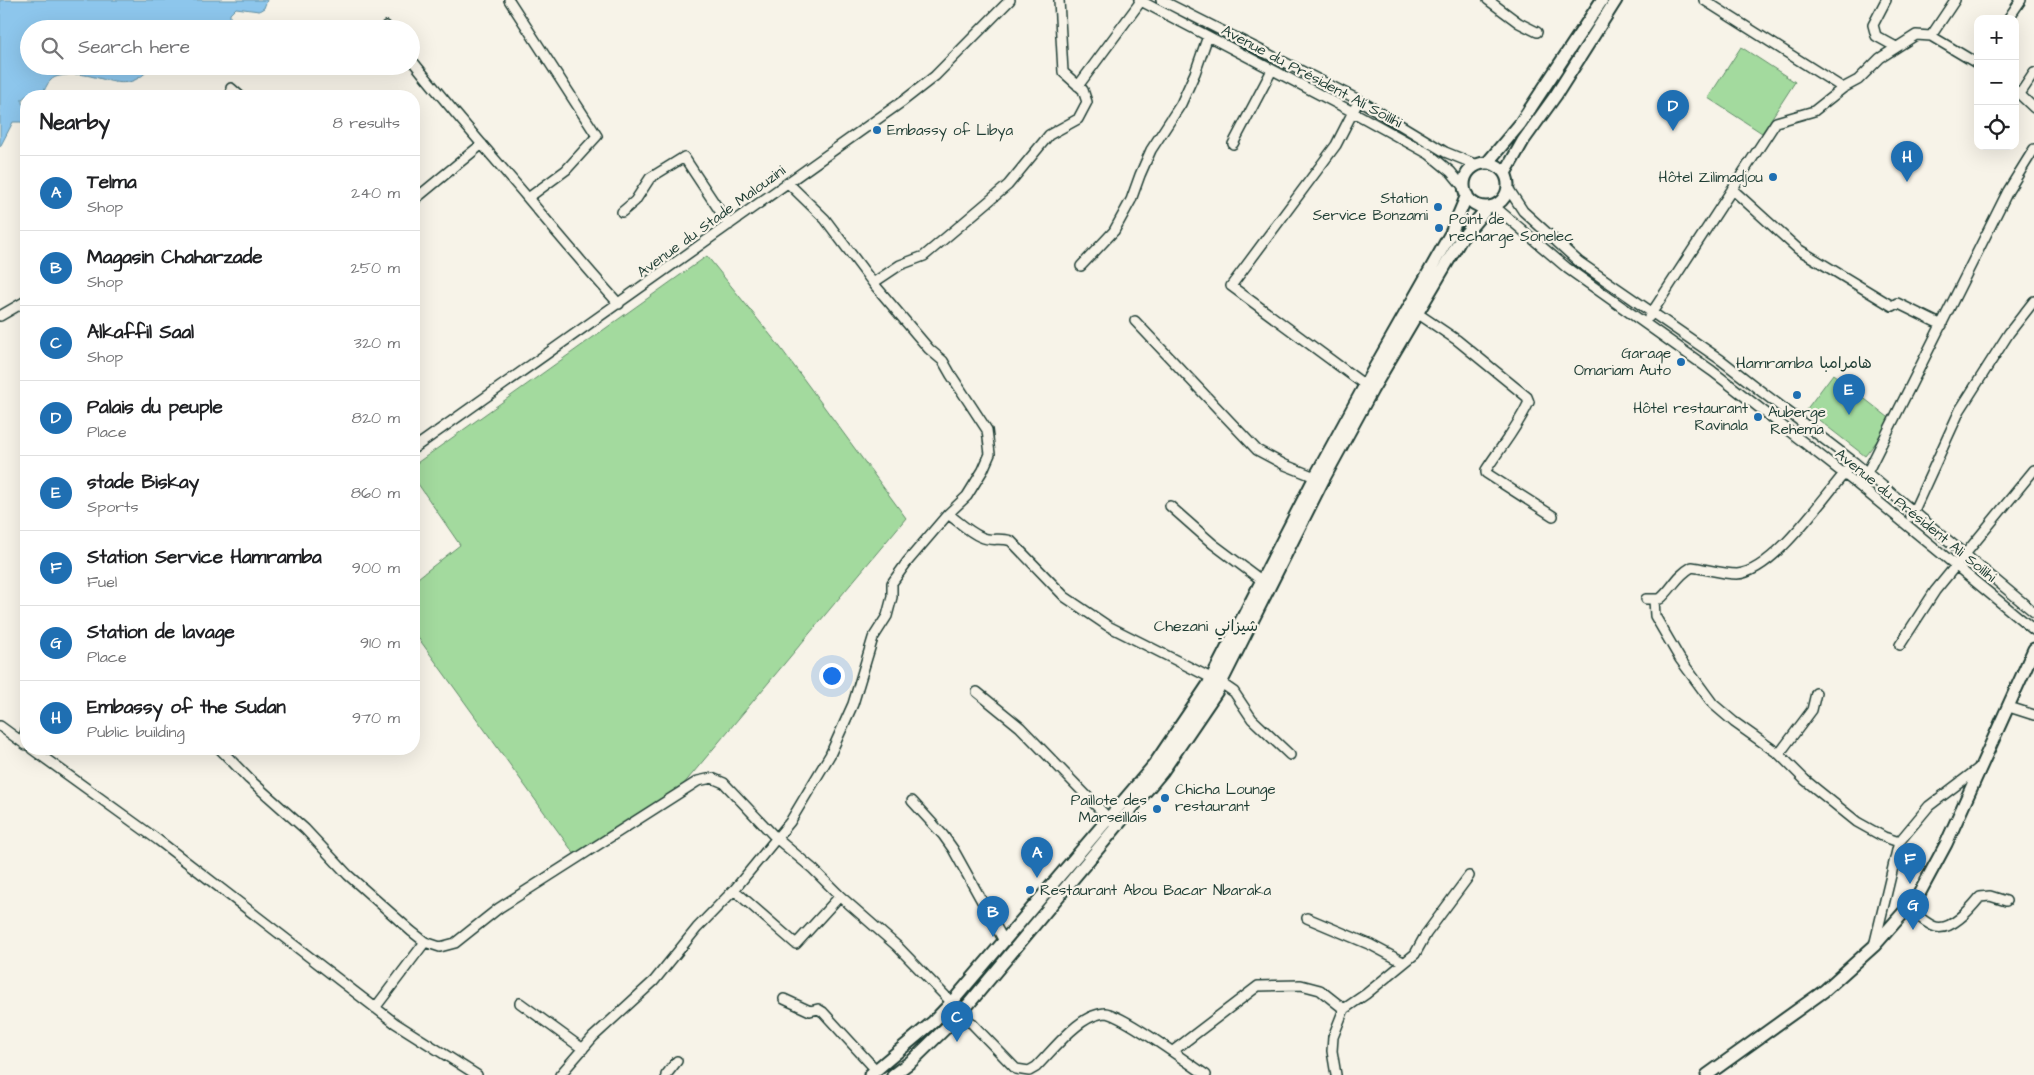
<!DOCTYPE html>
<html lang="en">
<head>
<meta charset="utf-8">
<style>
	body { margin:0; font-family:"Architects Daughter","Playpen Sans Arabic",sans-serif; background:#f6f6f6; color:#202124 }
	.controls { position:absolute; right:15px; top:15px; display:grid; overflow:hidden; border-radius:10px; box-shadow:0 5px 20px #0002 }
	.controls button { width:45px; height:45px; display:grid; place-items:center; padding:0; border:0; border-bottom:1px solid #e0e0e0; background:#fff; color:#202124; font:25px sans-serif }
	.you { position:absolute; left:831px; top:675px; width:18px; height:18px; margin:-12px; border:4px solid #fff; border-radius:50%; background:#1a73e8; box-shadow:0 0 0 8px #1a73e833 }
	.badge { display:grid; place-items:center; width:32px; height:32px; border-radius:50%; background:#1f6fb2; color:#fff; font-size:16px; font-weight:700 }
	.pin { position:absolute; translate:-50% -41px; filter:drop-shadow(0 1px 2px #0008) }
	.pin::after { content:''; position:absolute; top:26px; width:18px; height:15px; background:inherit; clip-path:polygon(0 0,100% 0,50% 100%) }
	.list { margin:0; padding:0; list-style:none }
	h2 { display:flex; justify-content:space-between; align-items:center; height:65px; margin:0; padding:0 20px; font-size:21px }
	h2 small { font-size:16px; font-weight:400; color:#757577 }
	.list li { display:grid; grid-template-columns:32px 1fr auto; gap:15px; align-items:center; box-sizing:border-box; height:75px; padding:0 20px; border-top:1px solid #e0e0e0 }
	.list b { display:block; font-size:19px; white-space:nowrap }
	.list p { margin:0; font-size:16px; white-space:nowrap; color:#757577 }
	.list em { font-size:16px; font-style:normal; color:#757577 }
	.icon { flex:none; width:28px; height:28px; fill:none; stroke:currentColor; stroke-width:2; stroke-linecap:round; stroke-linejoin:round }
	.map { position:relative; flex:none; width:2034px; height:1075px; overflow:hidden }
	.search { position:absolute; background:#fff; box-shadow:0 5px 20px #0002; left:20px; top:20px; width:400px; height:55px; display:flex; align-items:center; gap:12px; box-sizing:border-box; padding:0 18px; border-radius:28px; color:#757577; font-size:19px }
	.panel { position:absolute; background:#fff; box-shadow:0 5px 20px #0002; left:20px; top:90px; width:400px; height:665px; border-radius:20px }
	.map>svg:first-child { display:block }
	.green { fill:#a3da9e; stroke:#618c69 }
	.water { fill:#8dc6ec; stroke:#618fa2 }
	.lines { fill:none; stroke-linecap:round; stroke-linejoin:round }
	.minor-casing { stroke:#1f3d34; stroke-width:12 }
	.major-casing { stroke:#1f3d34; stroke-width:15 }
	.minor { stroke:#f7f3e8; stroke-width:9 }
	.major { stroke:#f7f3e8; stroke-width:11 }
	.poi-dot { fill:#1f6fb2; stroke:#f7f3e8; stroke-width:2 }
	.labels { text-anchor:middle; stroke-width:4.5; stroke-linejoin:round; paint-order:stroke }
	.street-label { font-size:15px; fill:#1f3d34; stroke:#f7f3e8 }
	.poi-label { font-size:15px; fill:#1f3d34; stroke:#f7f3e8; text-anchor:end }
	.neighbourhood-label { font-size:16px; fill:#1f3d34; stroke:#f7f3e8 }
</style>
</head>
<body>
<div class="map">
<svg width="2034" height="1075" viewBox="0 0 2034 1075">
	<rect width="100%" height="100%" fill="#f7f3e8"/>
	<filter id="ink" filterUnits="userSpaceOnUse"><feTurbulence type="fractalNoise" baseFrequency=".02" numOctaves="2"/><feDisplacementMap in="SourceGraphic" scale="10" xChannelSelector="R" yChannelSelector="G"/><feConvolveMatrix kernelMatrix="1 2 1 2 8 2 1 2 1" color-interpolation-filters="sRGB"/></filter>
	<g filter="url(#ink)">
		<path class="green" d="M1741,47L1795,82L1762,133L1708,98Z
			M707,256L780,347L906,518L678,791L578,859L414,632V581L460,545L414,478V465Z
			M1833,374L1893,421L1865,456L1806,410Z"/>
		<path class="water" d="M0,0H267L264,8L259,11L236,8L230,14V29H29V66H152C123,101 101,69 66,75C60,76 55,76 51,80C46,84 45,91 41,96H26L22,99V103L26,110V126L21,122H13L0,147Z"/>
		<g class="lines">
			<defs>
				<path id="minor" d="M509,0L597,136L566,170L528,198
					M1139,0L1353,112L1429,154L1451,172L1465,189
					M1161,0L1359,100L1445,152L1477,165
					M1488,0L1519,23L1537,32
					M1704,0L1843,88
					M1886,0L1873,25L1876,36L1896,47
					M2008,19L2021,0
					M386,26L388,29
					M1931,36L1955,0
					M411,59C448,106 488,151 527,197C557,233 587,269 619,304
					M1078,86L1141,1
					M231,88L240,96
					M2015,90L2034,108
					M2020,94L2034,73
					M1359,100L1336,145L1231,286L1369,388
					M1233,144L1272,70
					M1508,188L1523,211L1579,262L1721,360L1762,392L1854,462L2034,612
					M1732,189L1798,249L1892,306L1897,303L1942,325
					M414,200L482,144
					M1494,206L1567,268L1712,371L1857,484L2034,630
					M622,212L635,201L650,178L684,157L729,225
					M1081,266L1114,231L1131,200L1140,175L1151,150L1181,104L1195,73L1208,36
					M873,283L900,265L924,256L1008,185L1049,135L1078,119L1087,102L1083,90L1063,72L1059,0
					M1417,313L1457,340L1527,397L1529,402C1516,430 1502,445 1486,470V473L1553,516
					M0,316L26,301
					M1649,317L1776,122L1814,111L1843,88L1858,80L1880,58L1916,35L1931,36L1978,64
					M1135,321L1257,450L1285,465L1320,479
					M414,448L903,101L935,76L1010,0
					M1857,484L1867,473L2008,191L2034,149
					M1170,506L1213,544L1265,583
					M948,514C958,521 969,532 981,537C991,542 1000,537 1011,541L1065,597L1108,626L1221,683L1234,692L1252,719L1290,755
					M1911,517L1960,410L2009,333L2034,301
					M1646,599H1660C1673,588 1676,576 1692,567C1706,569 1723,574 1737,574C1775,572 1828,490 1854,462
					M1654,599L1655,616L1680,659L1713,704L1734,722L1779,754L1805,780L1857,822L1884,837L1899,842
					M1900,645L1935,591L2034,470
					M977,692L1020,727L1113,823
					M2009,707L2034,715
					M0,726L26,745
					M22,741L26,731
					M32,749L158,840L395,1023L477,1075
					M220,749L249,779L305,829L348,875L411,931L425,942L440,947L455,943L499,908L698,781L712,778L724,783L776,838L813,869L840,896L897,946L1016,1069L1029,1071L1036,1067C1051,1052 1074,1023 1093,1016C1096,1015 1102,1013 1105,1013C1122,1014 1188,1063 1206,1075
					M1779,754L1812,710L1816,693
					M912,801L943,835L953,849L1004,941
					M734,890L796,944L840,896
					M1908,908C1916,914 1924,922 1933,926C1950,934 1971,908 1980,897L1990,896L2006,901
					M1307,918L1371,945L1403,962
					M1874,946L1899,842L1929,806L1979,768
					M784,999L810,1011L818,1009L823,1012L876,1070
					M520,1003L583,1049
					M375,1008L425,942
					M1173,1051L1258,986L1301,985L1320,990L1344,1009
					M560,1075L593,1037L654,981L697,928L734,890L790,822L830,755L853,704L873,638L887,616L892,597V583L907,562L948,514L967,496L983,470L990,454L987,430L951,375L943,361L929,349L873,283L825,219L788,183
					M666,1075L677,1061
					M1336,1075L1332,1051L1333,1037L1344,1009L1366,994L1415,954L1426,934L1469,876"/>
				<path id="major" d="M1487,163L1520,124L1602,0
					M1464 185a22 22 0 1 1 44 0a22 22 0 1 1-44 0Z
					M1505,173L1523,141L1556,95L1616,0
					M870,1075L933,1022L952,1002L1154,765L1208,685L1315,477L1375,367L1451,233L1467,195
					M893,1075L913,1060L962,1012L1162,772L1217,691L1323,480L1372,390L1461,239L1488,207
					M1707,1075L1824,991L1874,946L1918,896L1946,844L2034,649"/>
			</defs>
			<use href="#minor" class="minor-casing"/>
			<use href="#major" class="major-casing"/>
			<use href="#minor" class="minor"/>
			<use href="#major" class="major"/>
		</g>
	</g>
	<g class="poi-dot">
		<circle cx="877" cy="130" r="5"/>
		<circle cx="1773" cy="177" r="5"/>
		<circle cx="1438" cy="207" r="5"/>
		<circle cx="1439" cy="228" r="5"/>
		<circle cx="1681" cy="362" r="5"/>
		<circle cx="1797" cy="395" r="5"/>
		<circle cx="1758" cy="417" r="5"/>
		<circle cx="1165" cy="798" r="5"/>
		<circle cx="1157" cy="809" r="5"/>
		<circle cx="1030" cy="890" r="5"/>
	</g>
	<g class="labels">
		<g class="street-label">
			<text transform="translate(1312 76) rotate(28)" y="5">Avenue du Président Ali Soilihi</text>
			<text transform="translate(711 221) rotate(-36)" y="5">Avenue du Stade Malouzini</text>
			<text transform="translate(1916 515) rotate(39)" y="5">Avenue du Président Ali Soilihi</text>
		</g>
		<g class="poi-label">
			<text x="887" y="135" text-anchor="start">Embassy of Libya</text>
			<text x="1763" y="182">Hôtel Zilimadjou</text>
			<text x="1428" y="203">Station<tspan x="1428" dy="17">Service Bonzami</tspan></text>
			<text x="1449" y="224" text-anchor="start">Point de<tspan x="1449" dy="17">recharge Sonelec</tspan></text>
			<text x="1671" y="358">Garage<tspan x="1671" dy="17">Omariam Auto</tspan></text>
			<text x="1748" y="413">Hôtel restaurant<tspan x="1748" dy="17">Ravinala</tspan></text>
			<text x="1797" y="417" text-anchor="middle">Auberge<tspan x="1797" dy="17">Rehema</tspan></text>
			<text x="1175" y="794" text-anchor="start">Chicha Lounge<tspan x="1175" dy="17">restaurant</tspan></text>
			<text x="1147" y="805">Paillote des<tspan x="1147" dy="17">Marseillais</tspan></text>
			<text x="1040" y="895" text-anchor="start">Restaurant Abou Bacar Nbaraka</text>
		</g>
		<g class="neighbourhood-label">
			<text x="1804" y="368">Hamramba هامرامبا</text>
			<text x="1206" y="631">Chezani شيزاني</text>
		</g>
	</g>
</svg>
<div class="controls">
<button>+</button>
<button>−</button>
<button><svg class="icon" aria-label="locate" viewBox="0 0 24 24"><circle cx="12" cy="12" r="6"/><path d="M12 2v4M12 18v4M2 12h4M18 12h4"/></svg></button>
</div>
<div class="you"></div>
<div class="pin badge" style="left:1037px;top:878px">A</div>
<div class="pin badge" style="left:993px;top:937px">B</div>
<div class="pin badge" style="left:957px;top:1042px">C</div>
<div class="pin badge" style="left:1673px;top:131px">D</div>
<div class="pin badge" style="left:1849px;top:415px">E</div>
<div class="pin badge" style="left:1910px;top:884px">F</div>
<div class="pin badge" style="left:1913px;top:930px">G</div>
<div class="pin badge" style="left:1907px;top:182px">H</div>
<div class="search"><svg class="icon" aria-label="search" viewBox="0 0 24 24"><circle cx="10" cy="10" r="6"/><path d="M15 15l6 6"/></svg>Search here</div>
<section class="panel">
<h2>Nearby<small>8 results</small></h2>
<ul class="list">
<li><span class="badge">A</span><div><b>Telma</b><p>Shop</p></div><em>240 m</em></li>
<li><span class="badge">B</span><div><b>Magasin Chaharzade</b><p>Shop</p></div><em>250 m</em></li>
<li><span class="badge">C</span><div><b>Alkaffil Saal</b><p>Shop</p></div><em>320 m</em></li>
<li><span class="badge">D</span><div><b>Palais du peuple</b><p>Place</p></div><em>820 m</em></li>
<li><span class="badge">E</span><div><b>stade Biskay</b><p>Sports</p></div><em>860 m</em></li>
<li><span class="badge">F</span><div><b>Station Service Hamramba</b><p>Fuel</p></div><em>900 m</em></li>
<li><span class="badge">G</span><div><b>Station de lavage</b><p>Place</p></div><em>910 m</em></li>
<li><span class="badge">H</span><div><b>Embassy of the Sudan</b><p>Public building</p></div><em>970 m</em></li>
</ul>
</section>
</div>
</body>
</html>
